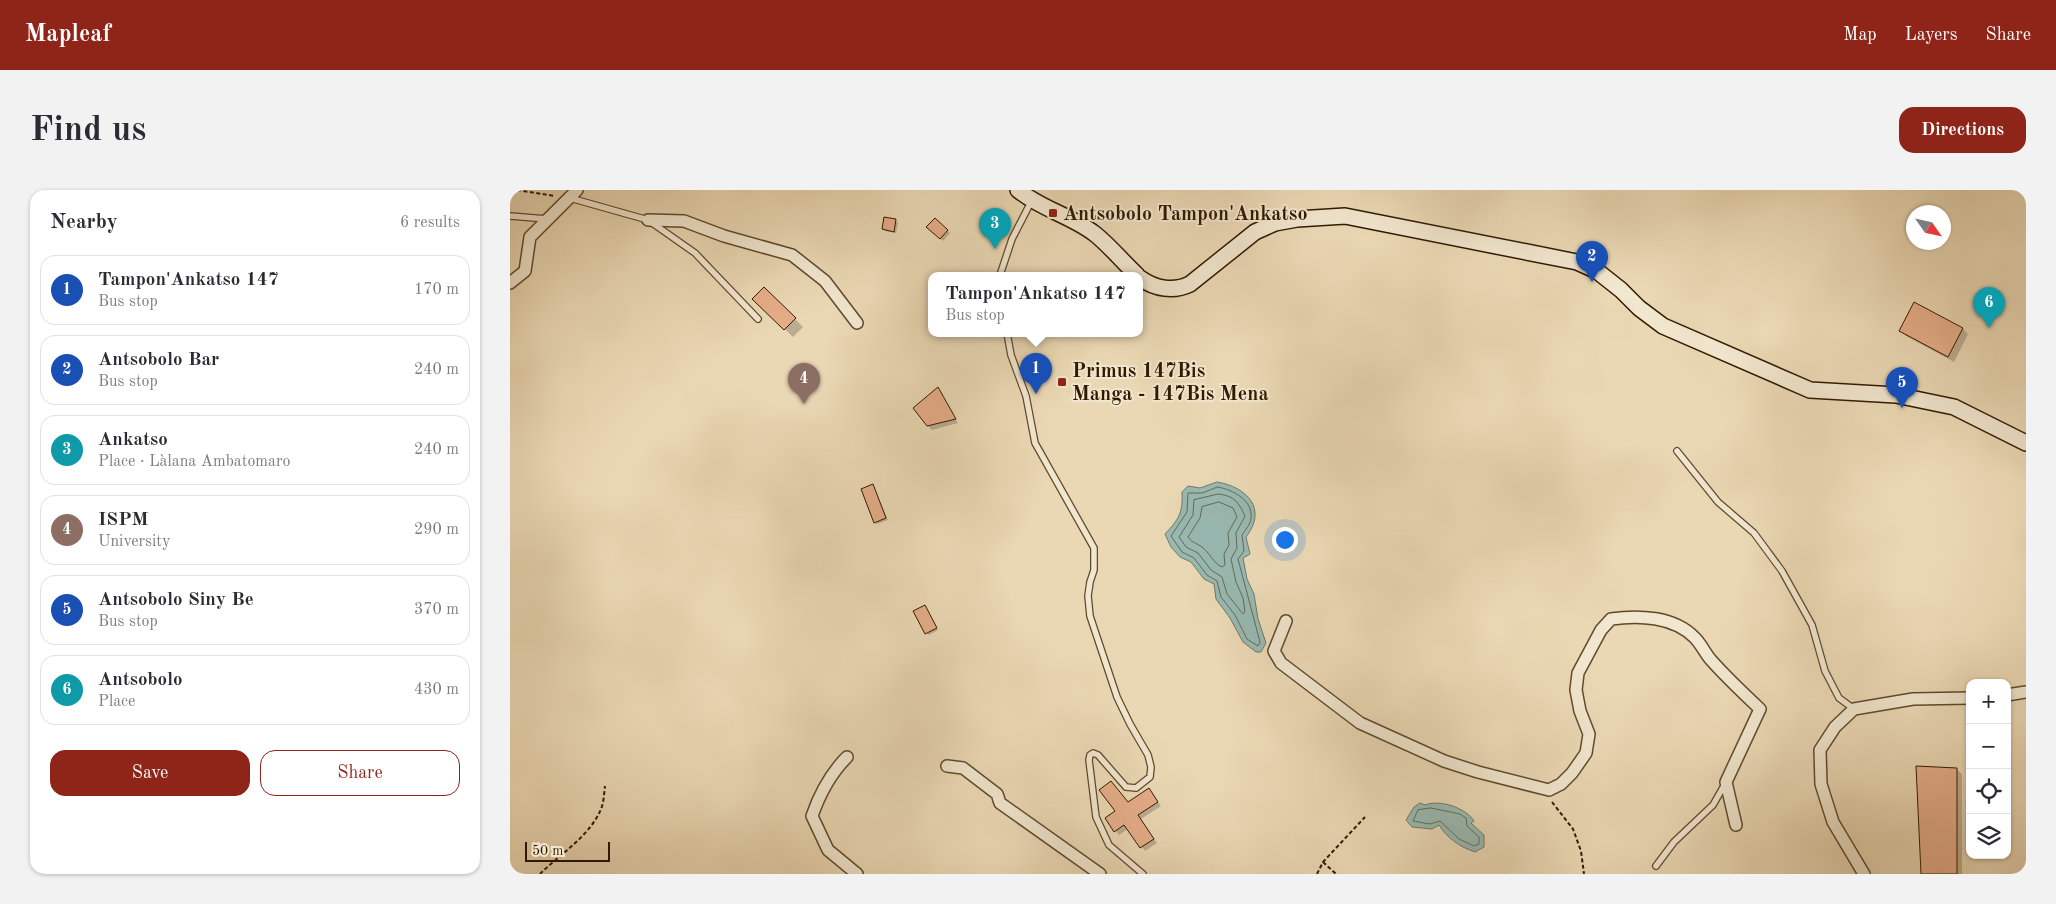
<!DOCTYPE html>
<html lang="en">
<head>
<meta charset="utf-8">
<style>
	body { margin:0; font-family:"Old Standard TT",serif; background:#f2f2f3; color:#2b2b33 }
	.controls { position:absolute; right:15px; bottom:15px; display:grid; overflow:hidden; border-radius:10px; box-shadow:0 1px 4px #0004 }
	.controls button { width:45px; height:45px; display:grid; place-items:center; padding:0; border:0; border-bottom:1px solid #e1e1e2; background:#fff; color:#2b2b33; font:25px sans-serif }
	.compass { position:absolute; left:1396px; top:15px; width:45px; height:45px; border-radius:50%; background:#fff; box-shadow:0 1px 4px #0004; rotate:124deg }
	.scale { position:absolute; left:15px; bottom:12px; width:85px; box-sizing:border-box; padding-left:5px; border:2px solid #311900; border-top:0; font-size:14px; line-height:18px; white-space:nowrap; color:#311900; -webkit-text-stroke:4px #f1e6ce; paint-order:stroke }
	.you { position:absolute; left:774px; top:349px; width:18px; height:18px; margin:-12px; border:4px solid #fff; border-radius:50%; background:#1a73e8; box-shadow:0 0 0 8px #1a73e833 }
	.badge { display:grid; place-items:center; width:32px; height:32px; border-radius:50%; background:#8f2418; color:#fff; font-size:16px; font-weight:700 }
	.pin { position:absolute; translate:-50% -41px; filter:drop-shadow(0 1px 2px #0008) }
	.pin::after { content:''; position:absolute; top:26px; width:18px; height:15px; background:inherit; clip-path:polygon(0 0,100% 0,50% 100%) }
	.popup { position:absolute; left:418px; top:82px; width:215px; height:65px; box-sizing:border-box; display:grid; place-content:center; border-radius:10px; background:#fff; filter:drop-shadow(0 1px 4px #0005); font-size:16px; white-space:nowrap; color:#7c7c81 }
	.popup b { font-size:19px; color:#2b2b33 }
	.popup::after { content:''; position:absolute; left:50%; top:100%; margin-left:-10px; border:10px solid transparent; border-top-color:#fff }
	.list { margin:0; padding:0; list-style:none }
	h2 { display:flex; justify-content:space-between; align-items:center; height:65px; margin:0; padding:0 20px; font-size:21px }
	h2 small { font-size:16px; font-weight:400; color:#7c7c81 }
	.list li { display:grid; grid-template-columns:32px 1fr auto; gap:15px; align-items:center; box-sizing:border-box; height:70px; margin:0 10px 10px; padding:0 10px; border:1px solid #e1e1e2; border-radius:15px }
	.list b { display:block; font-size:19px; white-space:nowrap }
	.list p { margin:0; font-size:16px; white-space:nowrap; color:#7c7c81 }
	.list em { font-size:16px; font-style:normal; color:#7c7c81 }
	.actions { display:flex; gap:10px; padding:15px 20px }
	.actions a { flex:1; padding:11px 0; border:1px solid #8f2418; border-radius:15px; text-align:center; font-size:18px; color:#8f2418 }
	.actions .main { background:#8f2418; color:#fff }
	.icon { flex:none; width:28px; height:28px; fill:none; stroke:currentColor; stroke-width:2; stroke-linecap:round; stroke-linejoin:round }
	.map { position:relative; flex:none; width:1516px; height:684px; overflow:hidden; border-radius:15px }
	header { display:flex; align-items:center; gap:30px; box-sizing:border-box; height:70px; padding:0 25px; background:#8f2418; color:#fff }
	header strong { font-size:24px }
	nav { display:flex; gap:28px; margin-inline-start:auto; font-size:18px }
	.intro { display:flex; align-items:center; justify-content:space-between; box-sizing:border-box; height:120px; padding:0 30px }
	h1 { margin:0; font-size:35px }
	.button { padding:12px 22px; border-radius:15px; background:#8f2418; color:#fff; font-size:18px; font-weight:700 }
	main { display:flex; gap:30px; padding:0 30px }
	aside { flex:1; background:#fff; border-radius:15px; box-shadow:0 1px 4px #0004 }
	.map>svg:first-child { display:block }
	.water { fill:#98b9b1; stroke:#6f796a }
	.shadow { fill:#0003 }
	.lines { fill:none; stroke-linecap:round; stroke-linejoin:round }
	.shore { stroke:#646958; stroke-width:1 }
	.building { fill:#e5ad88; stroke:#311900 }
	.lane-casing { stroke:#5f492d; stroke-width:8 }
	.street-casing { stroke:#5f492d; stroke-width:14 }
	.secondary-casing { stroke:#311900; stroke-width:18 }
	.path { stroke:#311900; stroke-width:2; stroke-dasharray:4 2.5; stroke-linecap:butt }
	.lane { stroke:#f1e6ce; stroke-width:5.5 }
	.street { stroke:#f1e6ce; stroke-width:11 }
	.secondary { stroke:#f1e6ce; stroke-width:15 }
	.poi-dot { fill:#8f2418; stroke:#f1e6ce; stroke-width:2 }
	.labels { text-anchor:middle; stroke-width:4; stroke-linejoin:round; paint-order:stroke }
	.poi-label { font-size:20px; font-weight:bold; fill:#311900; stroke:#f1e6ce; text-anchor:start }
</style>
</head>
<body>
<header>
<strong>Mapleaf</strong>
<nav><a>Map</a><a>Layers</a><a>Share</a></nav>
</header>
<div class="intro"><h1>Find us</h1><a class="button">Directions</a></div>
<main>
<aside>
<h2>Nearby<small>6 results</small></h2>
<ul class="list">
<li><span class="badge" style="background:#1a4fb4">1</span><div><b>Tampon'Ankatso 147</b><p>Bus stop</p></div><em>170 m</em></li>
<li><span class="badge" style="background:#1a4fb4">2</span><div><b>Antsobolo Bar</b><p>Bus stop</p></div><em>240 m</em></li>
<li><span class="badge" style="background:#0f9aa8">3</span><div><b>Ankatso</b><p>Place · Làlana Ambatomaro</p></div><em>240 m</em></li>
<li><span class="badge" style="background:#8d6e63">4</span><div><b>ISPM</b><p>University</p></div><em>290 m</em></li>
<li><span class="badge" style="background:#1a4fb4">5</span><div><b>Antsobolo Siny Be</b><p>Bus stop</p></div><em>370 m</em></li>
<li><span class="badge" style="background:#0f9aa8">6</span><div><b>Antsobolo</b><p>Place</p></div><em>430 m</em></li>
</ul>
<div class="actions"><a class="main">Save</a><a>Share</a></div>
</aside>
<div class="map">
<svg width="1516" height="684" viewBox="0 0 1516 684">
	<rect width="100%" height="100%" fill="#ead8b4"/>
	<filter id="stains"><feTurbulence type="fractalNoise" baseFrequency=".004" numOctaves="4"/><feColorMatrix values="0 0 0 0 .2 0 0 0 0 .09 0 0 0 0 .02 0 0 0 .5 -.17"/></filter>
	<radialGradient id="worn" r=".72"><stop offset=".6" stop-color="#630" stop-opacity="0"/><stop offset="1" stop-color="#630" stop-opacity=".3"/></radialGradient>
	<path class="water" d="M707,292C737,297 758,319 736,347L740,364L733,368L737,389L744,404L748,429L756,453L751,462H746L733,452L720,428L706,409L704,394L694,389L681,372L670,367L661,357L655,344C669,329 673,323 672,302L678,296L690,298Z
		M910,613L915,615C930,609 956,618 964,631L961,633L974,645V657L965,662C950,657 937,648 929,635L922,639L902,637L896,630L904,617Z"/>
	<path class="shadow" d="M425,29L440,43L433,51L418,37Z
		M386,31L388,33L386,43L375,41L373,39Z
		M254,98L293,137L283,147L244,109Z
		M1405,114L1453,139L1458,144L1444,172L1396,146L1391,141Z
		M428,199L448,233L422,240L418,236Z
		M363,295L378,330L367,334L365,332Z
		M415,417L428,440L419,445L416,443Z
		M1446,579L1452,584V684H1412Z
		M639,600L651,616L631,629L647,653L635,661L618,639L609,645L596,629Z"/>
	<g class="lines">
		<path class="shore" d="M708,297C723,300 743,310 741,328C741,334 735,340 732,345L734,361L728,369L750,452L748,456L737,449L725,425L711,407L707,391L697,385L684,368L672,362L661,346L677,322L678,303H692Z
			M709,304C725,306 729,313 735,326L726,343L727,358L721,369L726,392L733,408L735,422L733,424L717,404L712,387L701,380L688,363L676,357L669,347L683,325L684,310Z
			M709,312L723,318L727,327L718,343L719,355L714,364L715,375L712,377C703,373 700,363 692,357C687,353 682,353 678,347L690,328L692,317Z
			M921,618L950,624L956,628L957,636L969,647V654L964,656L949,649L930,631L920,634L903,631L908,620Z"/>
	</g>
	<path class="building" d="M374,27L386,29L384,42L372,39Z
		M425,28L438,40L430,49L416,37Z
		M254,97L286,128L274,140L242,109Z
		M1404,112L1453,138L1438,167L1389,141Z
		M428,197L446,229L417,236L403,218Z
		M363,294L376,328L364,333L351,299Z
		M415,415L427,438L415,444L403,421Z
		M1406,576L1447,578V684H1411Z
		M601,591L618,612L639,598L648,612L628,625L644,649L630,658L614,635L604,642L595,628L605,621L589,600Z"/>
	<g class="lines">
		<defs>
			<path id="lane" d="M60,8L138,30L185,63L248,129
				M0,26L37,29
				M490,85L502,49L522,10
				M497,143L501,165L516,206L525,253L584,358V380L580,392L578,406L580,426L607,507L620,534L638,565L641,577L640,587L626,598L616,597L588,565L583,563L580,565L579,570L586,627L599,655L633,684
				M1167,261L1208,312L1244,343L1272,381L1302,435L1315,481L1329,508L1344,519
				M1146,676L1164,652L1203,615L1215,594"/>
			<path id="street" d="M138,30L174,31L214,46L282,65L315,91L347,133
				M0,93L15,81L20,47L67,0
				M776,431L764,461L771,473L850,533L934,571L968,582L1039,600L1051,594L1062,583L1076,563L1079,544L1070,521L1066,500L1068,483L1091,440L1101,429C1128,425 1164,426 1185,448C1191,454 1195,463 1201,470C1216,487 1233,503 1250,519L1216,592L1226,635
				M1497,505L1516,502
				M337,567C320,584 310,603 302,626L318,660L347,684
				M437,576L453,578L487,604L490,613L590,684
				M1354,684L1323,632L1311,594L1310,560L1325,537L1344,519L1403,509L1460,508"/>
			<path id="secondary" d="M508,0C531,19 562,26 585,44C600,56 613,72 627,85
				M630,88C645,99 664,102 680,94L745,42L765,33L787,29L835,26L1067,72L1087,81L1111,100L1129,118L1153,136L1300,200L1386,205L1444,217L1516,253"/>
		</defs>
		<use href="#lane" class="lane-casing"/>
		<use href="#street" class="street-casing"/>
		<use href="#secondary" class="secondary-casing"/>
		<path class="path" d="M7,0L45,6
			M1042,612L1063,639L1071,661L1074,684
			M813,672L826,684
			M30,684C50,664 80,646 91,619C94,612 94,603 95,596
			M807,684L813,672L855,627"/>
		<use href="#lane" class="lane"/>
		<use href="#street" class="street"/>
		<use href="#secondary" class="secondary"/>
	</g>
	<g class="poi-dot">
		<rect x="538" y="18" width="10" height="10" rx="2.5"/>
		<rect x="547" y="187" width="10" height="10" rx="2.5"/>
	</g>
	<g class="labels">
		<g class="poi-label">
			<text x="553" y="30">Antsobolo Tampon'Ankatso</text>
			<text x="562" y="187">Primus 147Bis<tspan x="562" dy="23">Manga - 147Bis Mena</tspan></text>
		</g>
	</g>
	<rect width="100%" height="100%" filter="url(#stains)"/>
	<rect width="100%" height="100%" fill="url(#worn)"/>
</svg>
<div class="controls">
<button>+</button>
<button>−</button>
<button><svg class="icon" aria-label="locate" viewBox="0 0 24 24"><circle cx="12" cy="12" r="6"/><path d="M12 2v4M12 18v4M2 12h4M18 12h4"/></svg></button>
<button><svg class="icon" aria-label="layers" viewBox="0 0 24 24"><path d="M12 4l9 5-9 5-9-5zM3 14l9 5 9-5"/></svg></button>
</div>
<svg class="compass" viewBox="-18 -18 36 36"><path d="M0-13l5 13h-10z" fill="#e53935"/><path d="M0 13l5-13h-10z" fill="#7c7c81"/></svg>
<div class="scale">50 m</div>
<div class="you"></div>
<div class="pin badge" style="left:526px;top:204px;background:#1a4fb4">1</div>
<div class="popup"><b>Tampon'Ankatso 147</b>Bus stop</div>
<div class="pin badge" style="left:1082px;top:92px;background:#1a4fb4">2</div>
<div class="pin badge" style="left:485px;top:59px;background:#0f9aa8">3</div>
<div class="pin badge" style="left:294px;top:214px;background:#8d6e63">4</div>
<div class="pin badge" style="left:1392px;top:218px;background:#1a4fb4">5</div>
<div class="pin badge" style="left:1479px;top:138px;background:#0f9aa8">6</div>
</div>
</main>
</body>
</html>
